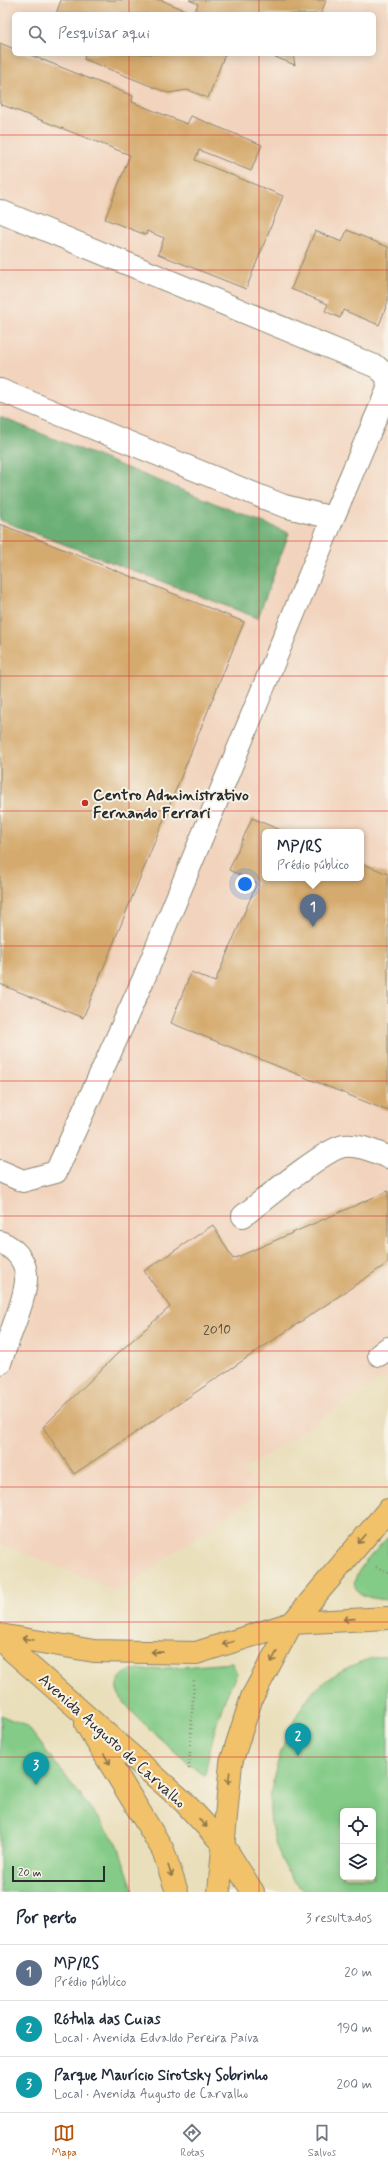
<!DOCTYPE html>
<html lang="pt">
<head>
<meta charset="utf-8">
<style>
	body { margin:0; font-family:Mynerve,sans-serif; background:#f2f2f3; color:#1f2937 }
	.controls { position:absolute; right:12px; bottom:12px; display:grid; overflow:hidden; border-radius:6px; box-shadow:0 2px 10px #0003 }
	.controls button { width:36px; height:36px; display:grid; place-items:center; padding:0; border:0; border-bottom:1px solid #e0e1e3; background:#fff; color:#1f2937; font:20px sans-serif }
	.scale { position:absolute; left:12px; bottom:10px; width:93px; box-sizing:border-box; padding-left:4px; border:2px solid #2b2b2b; border-top:0; font-size:11px; line-height:14px; white-space:nowrap; color:#2b2b2b; -webkit-text-stroke:3px #f7f3e8; paint-order:stroke }
	.you { position:absolute; left:245px; top:884px; width:14px; height:14px; margin:-10px; border:3px solid #fff; border-radius:50%; background:#1a73e8; box-shadow:0 0 0 6px #1a73e833 }
	.badge { display:grid; place-items:center; width:26px; height:26px; border-radius:50%; background:#b45309; color:#fff; font-size:13px; font-weight:700 }
	.pin { position:absolute; translate:-50% -33px; filter:drop-shadow(0 1px 2px #0008) }
	.pin::after { content:''; position:absolute; top:21px; width:14px; height:12px; background:inherit; clip-path:polygon(0 0,100% 0,50% 100%) }
	.popup { position:absolute; left:262px; top:829px; width:102px; height:52px; box-sizing:border-box; display:grid; place-content:center; border-radius:6px; background:#fff; filter:drop-shadow(0 1px 3px #0005); font-size:13px; white-space:nowrap; color:#747a83 }
	.popup b { font-size:15px; color:#1f2937 }
	.popup::after { content:''; position:absolute; left:50%; top:100%; margin-left:-8px; border:8px solid transparent; border-top-color:#fff }
	.list { margin:0; padding:0; list-style:none }
	h2 { display:flex; justify-content:space-between; align-items:center; height:52px; margin:0; padding:0 16px; font-size:17px }
	h2 small { font-size:13px; font-weight:400; color:#747a83 }
	.list li { display:grid; grid-template-columns:26px 1fr auto; gap:12px; align-items:center; box-sizing:border-box; height:56px; padding:0 16px; border-top:1px solid #e0e1e3 }
	.list b { display:block; font-size:15px; white-space:nowrap }
	.list p { margin:0; font-size:13px; white-space:nowrap; color:#747a83 }
	.list em { font-size:13px; font-style:normal; color:#747a83 }
	.icon { flex:none; width:22px; height:22px; fill:none; stroke:currentColor; stroke-width:2; stroke-linecap:round; stroke-linejoin:round }
	.map { position:relative; flex:none; width:388px; height:1892px; overflow:hidden }
	.search { position:absolute; background:#fff; box-shadow:0 2px 10px #0003; left:12px; right:12px; top:12px; height:44px; display:flex; align-items:center; gap:10px; box-sizing:border-box; padding:0 14px; border-radius:6px; color:#747a83; font-size:15px }
	.sheet { height:220px; background:#fff }
	nav { display:flex; justify-content:space-around; align-items:center; box-sizing:border-box; height:56px; border-top:1px solid #e0e1e3; background:#fff; font-size:11px; color:#747a83 }
	nav a { display:grid; justify-items:center; gap:2px }
	nav .on { color:#b45309 }
	.map>svg:first-child { display:block }
	.built { fill:#f2d4be; fill-rule:evenodd }
	.green { fill:#83cb87; stroke:#577b59; fill-rule:evenodd }
	.forest { fill:#6aaf74; stroke:#4a6d50 }
	.building { fill:#d5aa6e }
	.lines { fill:none; stroke-linecap:round; stroke-linejoin:round }
	.minor-casing { stroke:#8a8573; stroke-width:24 }
	.major-casing { stroke:#8a8573; stroke-width:24 }
	.path { stroke:#8a8573; stroke-width:2.5; stroke-dasharray:1 3; stroke-linecap:butt }
	.minor { stroke:#fff; stroke-width:22 }
	.major { stroke:#f2c26a; stroke-width:22 }
	.oneway { stroke:#8e764a }
	.grid { fill:none; stroke:#d62828; stroke-width:1; stroke-opacity:0.55 }
	.poi-dot { fill:#c8321e; stroke:#f7f3e8; stroke-width:1.5 }
	.labels { text-anchor:middle; stroke-width:4; stroke-linejoin:round; paint-order:stroke }
	.number-label { font-size:14px; fill:#564b3c }
	.poi-label { font-size:16px; font-weight:bold; fill:#2b2b2b; stroke:#f7f3e8; text-anchor:start }
	.street-label { font-size:16px; fill:#2b2b2b; stroke:#f7f3e8 }
</style>
</head>
<body>
<div class="map">
<svg width="388" height="1892" viewBox="0 0 388 1892">
	<rect width="100%" height="100%" fill="#f7f3e8"/>
	<filter id="ink" filterUnits="userSpaceOnUse"><feTurbulence type="fractalNoise" baseFrequency=".025" numOctaves="2"/><feDisplacementMap in="SourceGraphic" scale="8" xChannelSelector="R" yChannelSelector="G"/><feConvolveMatrix kernelMatrix="1 2 1 2 8 2 1 2 1" color-interpolation-filters="sRGB"/></filter>
	<filter id="wash" filterUnits="userSpaceOnUse"><feTurbulence type="fractalNoise" baseFrequency=".012" numOctaves="4" result="noise"/><feDisplacementMap in="SourceGraphic" scale="16" xChannelSelector="R" yChannelSelector="G"/><feGaussianBlur stdDeviation="0.9" result="paint"/><feColorMatrix in="noise" values="0 0 0 0 0 0 0 0 0 0 0 0 0 0 0 0 0 1.4 0 .05"/><feComposite in="paint" operator="in"/></filter>
	<g filter="url(#wash)">
		<rect width="100%" height="100%" fill="#eadfbb"/>
		<path class="built" d="M0,0H388V1381L384,1377L244,1470L261,1492L119,1591L0,1544ZM14,14H374V54H14ZM265,832H361V878H265Z"/>
		<path class="green" d="M388,1537V1600C325,1596 366,1562 388,1537Z
			M388,1656V1892H304C282,1871 269,1835 270,1804C271,1772 290,1719 311,1694C328,1675 362,1657 388,1656ZM343,1811H373V1877H343Z
			M232,1663L237,1673C220,1706 211,1739 205,1776C188,1763 120,1707 117,1690C116,1680 122,1674 130,1671Z
			M0,1715L27,1726L117,1843L134,1892H0Z"/>
		<path class="forest" d="M0,417L289,533L258,618L0,520Z"/>
		<g id="blocks">
			<path class="building" d="M61,0H161L194,14L198,4L189,0H326L321,14H56Z
				M0,43L14,49V54H28L133,96L132,102L187,124L191,116L262,145L251,171L199,150L195,160L283,196L246,289L158,254L164,238L147,231L146,235L105,219L130,155L0,104Z
				M85,54H225L208,98L188,90L168,93L84,59Z
				M268,54H293L295,65Z
				M347,230L388,247V302L379,325L343,310L340,318L325,311L328,304L291,289L315,231L342,242Z
				M0,524L244,622L83,1018L0,984Z
				M252,818L285,832H265V878H361V863L388,874V1111L171,1023L191,972L215,982L257,883L229,870Z
				M388,1191V1263L74,1474L43,1427L117,1354L170,1307L144,1271L213,1225L233,1259Z"/>
		</g>
	</g>
	<g filter="url(#ink)">
		<use href="#blocks" fill-opacity="0" stroke="#8a8573" stroke-width="1"/>
		<g class="lines">
			<defs>
				<path id="minor" d="M0,211L377,367L387,376L388,389L333,518
					M0,390L284,506L333,518L144,978L56,1172L23,1181L0,1171
					M243,1216C261,1202 326,1148 344,1146C359,1144 375,1152 388,1157
					M0,1242C13,1247 25,1259 26,1274C28,1296 7,1340 0,1363
					M379,1355L388,1348"/>
				<path id="major" d="M0,1635L94,1651L196,1653L292,1623L388,1618
					M0,1640L184,1802L222,1843L253,1892
					M86,1724L163,1850L177,1892
					M219,1892L231,1763L252,1697L292,1623L388,1510"/>
			</defs>
			<use href="#minor" class="minor-casing"/>
			<use href="#major" class="major-casing"/>
			<path class="path" d="M376,1567L388,1572
				M189,1769L194,1680"/>
			<use href="#minor" class="minor"/>
			<use href="#major" class="major"/>
		</g>
		<defs><path id="oneway-shaft" d="M-6 0H5M1.5-3L5.5 0L1.5 3" fill="none" stroke-width="1.6" stroke-linecap="round" stroke-linejoin="round"/></defs>
		<g class="oneway">
			<use href="#oneway-shaft" transform="translate(362 1539) rotate(131)"/>
			<use href="#oneway-shaft" transform="translate(349 1619) rotate(176)"/>
			<use href="#oneway-shaft" transform="translate(28 1639) rotate(-170)"/>
			<use href="#oneway-shaft" transform="translate(228 1643) rotate(163)"/>
			<use href="#oneway-shaft" transform="translate(157 1652) rotate(-179)"/>
			<use href="#oneway-shaft" transform="translate(274 1657) rotate(118)"/>
			<use href="#oneway-shaft" transform="translate(107 1759) rotate(58)"/>
			<use href="#oneway-shaft" transform="translate(229 1778) rotate(96)"/>
			<use href="#oneway-shaft" transform="translate(203 1823) rotate(47)"/>
			<use href="#oneway-shaft" transform="translate(170 1871) rotate(71)"/>
		</g>
	</g>
	<path class="grid" d="M129,0V14M259,0V14M129,54V1892M259,54V1892M0,135H388M0,270H388M0,405H388M0,541H388M0,676H388M0,811H388M0,946H388M0,1081H388M0,1216H388M0,1351H388M0,1487H388M0,1622H388M0,1757H388"/>
	<circle class="poi-dot" cx="85" cy="803" r="4"/>
	<g class="labels">
		<g class="number-label">
			<text x="217" y="1334">2010</text>
		</g>
		<g class="poi-label">
			<text x="93" y="800">Centro Administrativo<tspan x="93" dy="18">Fernando Ferrari</tspan></text>
		</g>
		<g class="street-label">
			<text transform="translate(113 1740) rotate(42)" y="6">Avenida Augusto de Carvalho</text>
		</g>
	</g>
</svg>
<div class="controls">
<button><svg class="icon" aria-label="locate" viewBox="0 0 24 24"><circle cx="12" cy="12" r="6"/><path d="M12 2v4M12 18v4M2 12h4M18 12h4"/></svg></button>
<button><svg class="icon" aria-label="layers" viewBox="0 0 24 24"><path d="M12 4l9 5-9 5-9-5zM3 14l9 5 9-5"/></svg></button>
</div>
<div class="scale">20 m</div>
<div class="you"></div>
<div class="pin badge" style="left:313px;top:927px;background:#5c6f8a">1</div>
<div class="popup"><b>MP/RS</b>Prédio público</div>
<div class="pin badge" style="left:298px;top:1756px;background:#0f9aa8">2</div>
<div class="pin badge" style="left:36px;top:1785px;background:#0f9aa8">3</div>
<div class="search"><svg class="icon" aria-label="search" viewBox="0 0 24 24"><circle cx="10" cy="10" r="6"/><path d="M15 15l6 6"/></svg>Pesquisar aqui</div>
</div>
<section class="sheet">
<h2>Por perto<small>3 resultados</small></h2>
<ul class="list">
<li><span class="badge" style="background:#5c6f8a">1</span><div><b>MP/RS</b><p>Prédio público</p></div><em>20 m</em></li>
<li><span class="badge" style="background:#0f9aa8">2</span><div><b>Rótula das Cuias</b><p>Local · Avenida Edvaldo Pereira Paiva</p></div><em>190 m</em></li>
<li><span class="badge" style="background:#0f9aa8">3</span><div><b>Parque Maurício Sirotsky Sobrinho</b><p>Local · Avenida Augusto de Carvalho</p></div><em>200 m</em></li>
</ul>
</section>
<nav>
<a class="on"><svg class="icon" aria-label="map" viewBox="0 0 24 24"><path d="M3 6l6-2 6 2 6-2v14l-6 2-6-2-6 2zM9 4v14M15 6v14"/></svg>Mapa</a>
<a><svg class="icon" aria-label="directions" viewBox="0 0 24 24"><path d="M12 3l9 9-9 9-9-9zM9 14v-3h6M13 9l2 2-2 2"/></svg>Rotas</a>
<a><svg class="icon" aria-label="saved" viewBox="0 0 24 24"><path d="M7 4h10v16l-5-4-5 4z"/></svg>Salvos</a>
</nav>
</body>
</html>
